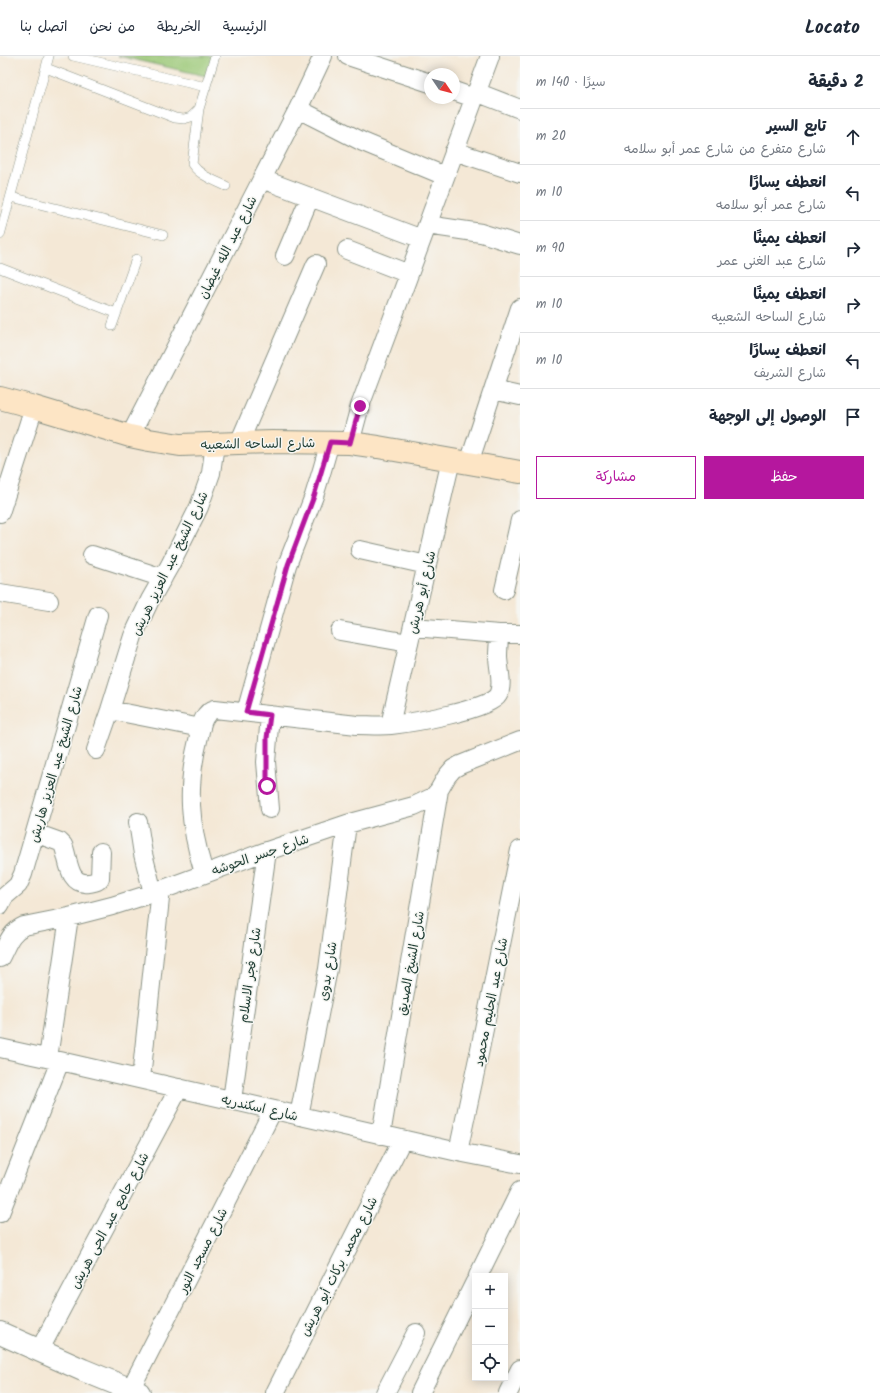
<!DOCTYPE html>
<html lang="ar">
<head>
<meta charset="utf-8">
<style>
	body { margin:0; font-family:Kalam,"Playpen Sans Arabic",sans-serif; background:#f6f6f7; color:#1f2937; direction:rtl }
	.controls { position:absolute; right:12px; bottom:12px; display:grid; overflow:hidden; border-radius:0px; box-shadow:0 2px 10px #0003 }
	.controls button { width:36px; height:36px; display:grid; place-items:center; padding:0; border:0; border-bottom:1px solid #e0e1e3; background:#fff; color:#1f2937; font:20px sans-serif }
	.compass { position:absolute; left:424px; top:12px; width:36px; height:36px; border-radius:50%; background:#fff; box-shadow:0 2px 10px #0003; rotate:125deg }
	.stop { position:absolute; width:12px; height:12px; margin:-9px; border:3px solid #b5179e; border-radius:50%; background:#fff }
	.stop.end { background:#b5179e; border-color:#fff; box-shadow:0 1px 4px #0008 }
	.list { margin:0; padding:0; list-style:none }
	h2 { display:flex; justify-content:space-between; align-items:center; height:52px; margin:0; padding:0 16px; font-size:17px }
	h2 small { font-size:13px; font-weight:400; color:#747a83 }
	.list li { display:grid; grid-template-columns:26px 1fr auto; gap:12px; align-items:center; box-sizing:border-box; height:56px; padding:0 16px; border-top:1px solid #e0e1e3 }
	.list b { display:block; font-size:15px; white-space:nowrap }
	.list p { margin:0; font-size:13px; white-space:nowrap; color:#747a83 }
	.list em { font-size:13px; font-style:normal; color:#747a83 }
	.actions { display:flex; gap:8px; padding:12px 16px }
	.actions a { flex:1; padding:9px 0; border:1px solid #b5179e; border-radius:0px; text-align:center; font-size:14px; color:#b5179e }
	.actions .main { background:#b5179e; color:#fff }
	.icon { flex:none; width:22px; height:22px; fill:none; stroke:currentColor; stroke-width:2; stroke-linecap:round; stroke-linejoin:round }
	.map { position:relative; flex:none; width:520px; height:1337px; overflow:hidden; direction:ltr }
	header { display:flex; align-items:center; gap:24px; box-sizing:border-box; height:56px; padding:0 20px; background:#fff; border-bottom:1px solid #e0e1e3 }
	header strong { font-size:19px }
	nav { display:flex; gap:22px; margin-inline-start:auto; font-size:14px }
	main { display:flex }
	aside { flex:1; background:#fff }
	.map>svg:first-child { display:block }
	.green { fill:#9ac775; stroke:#5c8254 }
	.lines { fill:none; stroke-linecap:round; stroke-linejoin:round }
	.service-casing { stroke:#8a9285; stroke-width:10 }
	.minor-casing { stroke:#8a9285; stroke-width:20 }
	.tertiary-casing { stroke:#8a9285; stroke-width:24 }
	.secondary-casing { stroke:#8a9285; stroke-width:24 }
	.service { stroke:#fff; stroke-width:9 }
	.minor { stroke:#fff; stroke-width:18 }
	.tertiary { stroke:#fff; stroke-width:22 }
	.secondary { stroke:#fde5c5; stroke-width:22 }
	.route { stroke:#b5179e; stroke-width:5 }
	.labels { text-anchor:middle; stroke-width:3; stroke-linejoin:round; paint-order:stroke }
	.street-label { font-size:13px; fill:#1f3d34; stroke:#f6f6f2 }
</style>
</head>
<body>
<header>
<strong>Locato</strong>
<nav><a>الرئيسية</a><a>الخريطة</a><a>من نحن</a><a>اتصل بنا</a></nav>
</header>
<main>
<aside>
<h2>2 دقيقة<small>سيرًا · 140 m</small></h2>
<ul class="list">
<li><svg class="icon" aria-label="ahead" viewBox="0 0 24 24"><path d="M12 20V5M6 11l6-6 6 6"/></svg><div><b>تابع السير</b><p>شارع متفرع من شارع عمر أبو سلامه</p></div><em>20 m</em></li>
<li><svg class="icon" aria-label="left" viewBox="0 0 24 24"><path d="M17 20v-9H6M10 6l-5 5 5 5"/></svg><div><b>انعطف يسارًا</b><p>شارع عمر أبو سلامه</p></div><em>10 m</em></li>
<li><svg class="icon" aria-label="right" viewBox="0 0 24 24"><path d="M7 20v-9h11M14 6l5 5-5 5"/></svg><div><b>انعطف يمينًا</b><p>شارع عبد الغنى عمر</p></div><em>90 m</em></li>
<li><svg class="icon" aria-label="right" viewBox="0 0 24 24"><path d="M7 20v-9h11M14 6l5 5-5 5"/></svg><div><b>انعطف يمينًا</b><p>شارع الساحه الشعبيه</p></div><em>10 m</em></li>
<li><svg class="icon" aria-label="left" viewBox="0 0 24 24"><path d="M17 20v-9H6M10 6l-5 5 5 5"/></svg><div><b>انعطف يسارًا</b><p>شارع الشريف</p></div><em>10 m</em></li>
<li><svg class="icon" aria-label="arrive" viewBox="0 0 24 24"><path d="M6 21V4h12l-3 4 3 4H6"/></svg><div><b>الوصول إلى الوجهة</b></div></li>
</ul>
<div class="actions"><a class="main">حفظ</a><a>مشاركة</a></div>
</aside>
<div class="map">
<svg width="520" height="1337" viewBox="0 0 520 1337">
	<rect width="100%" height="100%" fill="#f6f6f2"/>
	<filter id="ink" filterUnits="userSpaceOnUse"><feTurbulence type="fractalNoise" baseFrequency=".025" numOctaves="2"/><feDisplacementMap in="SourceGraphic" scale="8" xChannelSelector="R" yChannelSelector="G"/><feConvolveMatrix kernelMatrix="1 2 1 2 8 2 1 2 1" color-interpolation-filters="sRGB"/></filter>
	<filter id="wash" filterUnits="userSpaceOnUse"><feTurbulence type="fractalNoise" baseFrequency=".012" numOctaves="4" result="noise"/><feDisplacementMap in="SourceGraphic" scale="16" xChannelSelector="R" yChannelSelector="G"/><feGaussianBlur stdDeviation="0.9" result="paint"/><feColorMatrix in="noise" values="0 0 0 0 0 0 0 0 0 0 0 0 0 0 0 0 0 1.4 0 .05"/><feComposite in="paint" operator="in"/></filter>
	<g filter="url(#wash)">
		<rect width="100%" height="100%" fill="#f4e8d6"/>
		<path class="green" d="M118,0H215L210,21Z"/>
	</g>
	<g filter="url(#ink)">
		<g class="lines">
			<defs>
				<path id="service" d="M73,0L206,31
					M46,12L175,62L184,63L191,61L199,53L215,0
					M199,53L192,108C200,120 214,124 226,130
					M11,141L163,179
					M0,179L49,0
					M0,212L116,257
					M112,270L136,203"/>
				<path id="minor" d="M348,0L430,27
					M454,35L474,42
					M476,36L520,53
					M298,53L363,86L445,120
					M454,95L520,117
					M262,123L422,183
					M427,169L481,177L520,189
					M347,194L409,218
					M285,200L310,141
					M493,334L520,340
					M130,380L298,53L323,0
					M239,387L316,208
					M350,387L360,350L490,0
					M469,407L520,252
					M0,457L34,351
					M360,494L427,509
					M92,499L163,522
					M504,534L520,464
					M0,537L49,545
					M413,571L499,578H520
					M340,575L409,587
					M110,654L201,672
					M246,656L287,509L314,440L322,414L330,386
					M270,659L266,706L270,753
					M390,669L451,404
					M96,694L110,654L133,580L150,544L170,509L199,451L211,417L215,388
					M138,766L143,798L153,837
					M35,777L60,786L63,789C69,801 67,830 89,827C94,826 98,826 100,822L101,796
					M204,817C189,768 186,731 199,680C201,670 203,656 215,653L357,669C368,669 380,670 391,669C409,667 490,654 498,639C504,628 498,612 498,600C498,593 499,585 499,578
					M0,849L4,841L18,829L23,818L98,559
					M0,902C7,889 10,876 24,870L69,861L112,850L153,837L267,795L347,768L414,750L433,741L439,734L447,720L453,713L460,709L520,685
					M0,992L60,1005L458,1096L520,1108
					M48,1002L69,861
					M141,1023L161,833
					M232,1044L267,795
					M299,1060L328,913L347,768
					M381,1079L439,734
					M458,1096L480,993L520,794
					M0,1157L60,1005
					M478,1220L520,1135
					M39,1295L179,1032
					M130,1334L273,1054
					M275,1337L402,1084
					M385,1337L416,1277
					M420,1337L475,1226
					M508,1337L520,1313"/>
				<path id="tertiary" d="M0,1277L83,1314L139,1337"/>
				<path id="secondary" d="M0,342L34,351L130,380L149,384L180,389L272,386L350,387L378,391L520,416"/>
			</defs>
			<use href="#service" class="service-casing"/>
			<use href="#minor" class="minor-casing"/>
			<use href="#tertiary" class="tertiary-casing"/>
			<use href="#secondary" class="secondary-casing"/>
			<use href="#service" class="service"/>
			<use href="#minor" class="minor"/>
			<use href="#tertiary" class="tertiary"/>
			<use href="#secondary" class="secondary"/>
		</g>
	</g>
	<g class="lines" filter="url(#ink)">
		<path class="route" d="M267,730V682L270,659L246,656L288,509L314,440L330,386L350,387L360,350"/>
	</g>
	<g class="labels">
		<g class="street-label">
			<text transform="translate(227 191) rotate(-63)" y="5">شارع عبد الله غيضان</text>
			<text transform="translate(258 387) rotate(-1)" y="5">شارع الساحه الشعبيه</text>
			<text transform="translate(169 507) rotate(-64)" y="5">شارع الشيخ عبد العزيز هريش</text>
			<text transform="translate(421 536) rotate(-77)" y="5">شارع أبو هريش</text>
			<text transform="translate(55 708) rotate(-74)" y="5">شارع الشيخ عبد العزيز هاريش</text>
			<text transform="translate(260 798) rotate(-19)" y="5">شارع جسر الحوشه</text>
			<text transform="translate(410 907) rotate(-80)" y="5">شارع الشيخ الصديق</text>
			<text transform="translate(327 915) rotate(-81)" y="5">شارع بدوى</text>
			<text transform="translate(249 919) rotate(-82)" y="5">شارع فجر الاسلام</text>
			<text transform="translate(490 946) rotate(-79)" y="5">شارع عبد الحليم محمود</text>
			<text transform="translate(260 1051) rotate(13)" y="5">شارع اسكندريه</text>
			<text transform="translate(109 1164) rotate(-62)" y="5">شارع جامع عبد الحى هريش</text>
			<text transform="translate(202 1194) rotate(-63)" y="5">شارع مسجد النور</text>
			<text transform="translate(338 1210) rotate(-63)" y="5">شارع محمد بركات أبو هريش</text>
		</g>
	</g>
</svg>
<div class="controls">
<button>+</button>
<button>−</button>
<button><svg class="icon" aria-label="locate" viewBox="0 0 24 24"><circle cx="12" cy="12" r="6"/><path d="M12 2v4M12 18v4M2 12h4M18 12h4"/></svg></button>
</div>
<svg class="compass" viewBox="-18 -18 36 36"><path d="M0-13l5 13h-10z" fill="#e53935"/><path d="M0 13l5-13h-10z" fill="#747a83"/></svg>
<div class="stop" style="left:267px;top:730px"></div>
<div class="stop end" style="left:360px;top:350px"></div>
</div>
</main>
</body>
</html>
